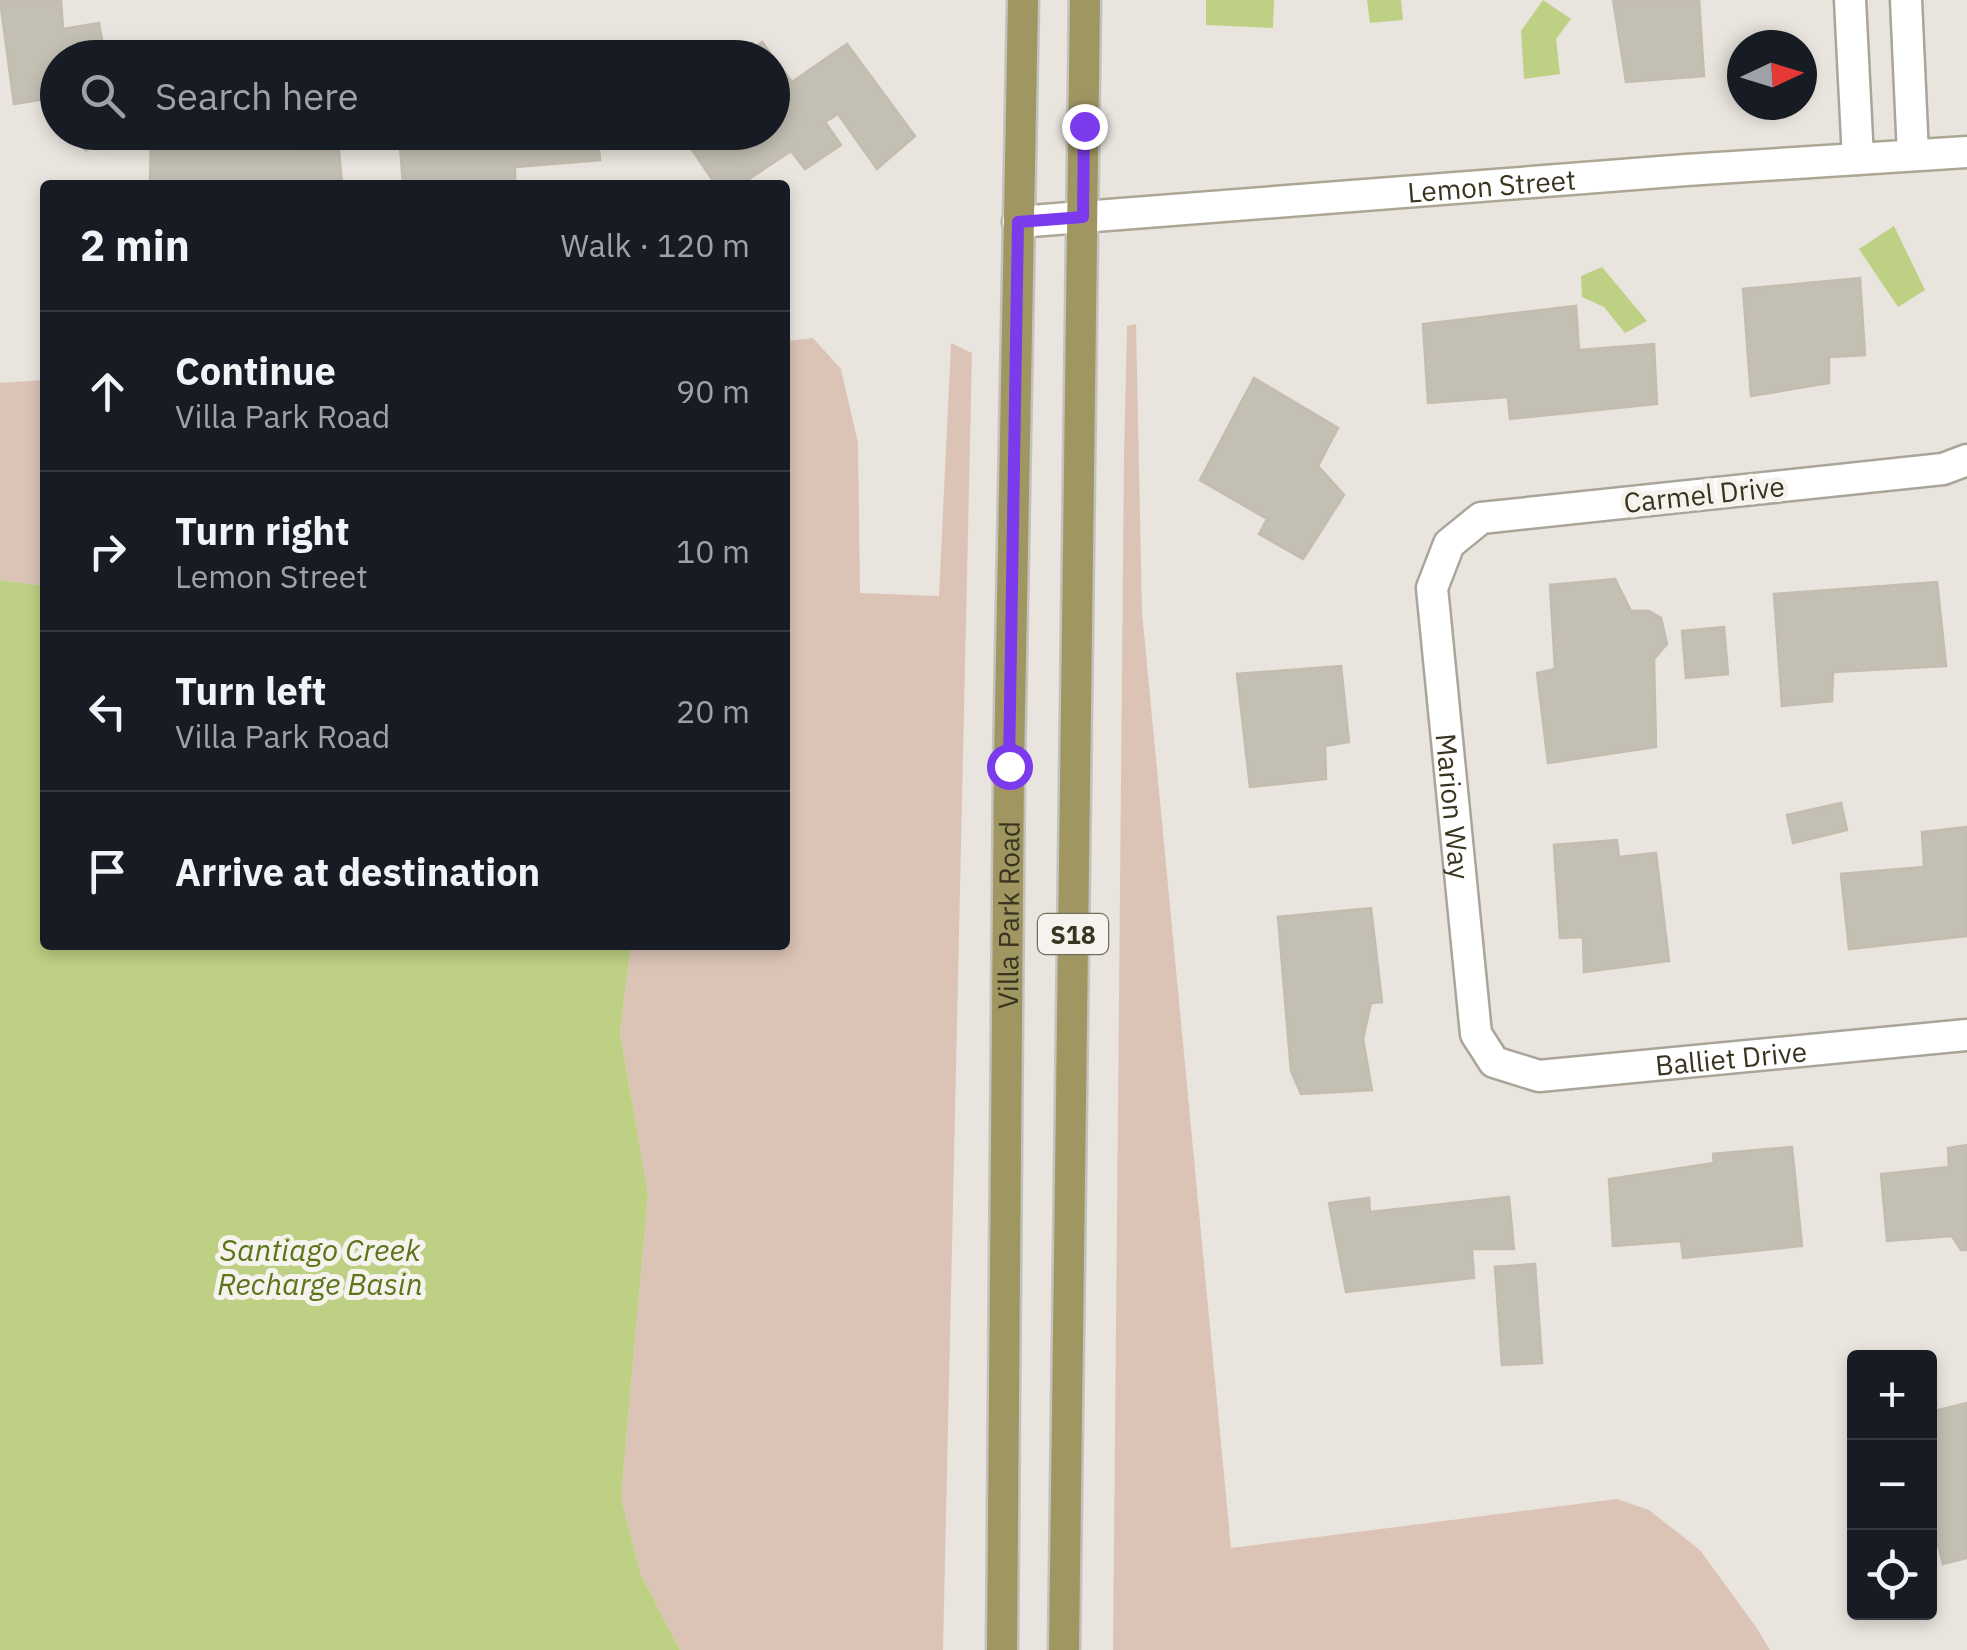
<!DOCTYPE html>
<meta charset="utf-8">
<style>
body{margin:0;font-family:"IBM Plex Sans",sans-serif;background:#20242c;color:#f1f3f6}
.controls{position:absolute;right:30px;bottom:30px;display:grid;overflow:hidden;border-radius:10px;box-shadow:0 5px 15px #0003}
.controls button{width:90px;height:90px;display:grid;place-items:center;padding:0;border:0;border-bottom:2px solid #363941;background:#171b24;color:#f1f3f6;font:50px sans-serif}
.compass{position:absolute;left:1727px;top:30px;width:90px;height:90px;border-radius:50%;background:#171b24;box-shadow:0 5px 15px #0003;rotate:86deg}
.stop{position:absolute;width:30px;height:30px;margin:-22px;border:8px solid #7c3aed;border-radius:50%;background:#fff}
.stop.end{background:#7c3aed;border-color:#fff;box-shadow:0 2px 10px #0008}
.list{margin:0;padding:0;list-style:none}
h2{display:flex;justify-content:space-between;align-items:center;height:130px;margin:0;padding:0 40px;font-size:42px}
h2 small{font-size:32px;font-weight:400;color:#9ea1a6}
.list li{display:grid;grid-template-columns:65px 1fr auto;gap:30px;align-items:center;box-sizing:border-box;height:160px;padding:0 40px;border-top:2px solid #363941}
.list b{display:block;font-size:38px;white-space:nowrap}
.list p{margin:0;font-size:32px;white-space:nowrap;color:#9ea1a6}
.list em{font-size:32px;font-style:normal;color:#9ea1a6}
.icon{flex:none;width:55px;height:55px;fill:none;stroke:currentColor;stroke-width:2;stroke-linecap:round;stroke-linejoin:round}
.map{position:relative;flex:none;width:1967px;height:1650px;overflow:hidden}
.search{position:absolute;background:#171b24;box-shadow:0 5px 15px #0003;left:40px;top:40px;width:750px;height:110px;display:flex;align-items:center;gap:25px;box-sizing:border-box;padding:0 35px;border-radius:55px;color:#9ea1a6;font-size:38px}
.panel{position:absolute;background:#171b24;box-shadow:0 5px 15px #0003;left:40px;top:180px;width:750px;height:770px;border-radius:10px}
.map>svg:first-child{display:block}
.green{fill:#dbc4b6}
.water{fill:#bdd084}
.building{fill:#c4bfb3;stroke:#c3bdb0;stroke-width:2.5}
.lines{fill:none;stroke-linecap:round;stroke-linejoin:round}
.street-casing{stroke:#aaa599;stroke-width:35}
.secondary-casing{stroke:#aca694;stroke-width:35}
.primary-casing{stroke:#c4c2bc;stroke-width:35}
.street{stroke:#fff;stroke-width:30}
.secondary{stroke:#fff;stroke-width:30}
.primary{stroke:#9f9662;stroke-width:30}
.route{stroke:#7c3aed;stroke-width:12}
.labels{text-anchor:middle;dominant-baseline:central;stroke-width:10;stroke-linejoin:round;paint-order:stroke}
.shield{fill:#f6f3ee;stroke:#726d5d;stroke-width:2.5}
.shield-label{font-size:25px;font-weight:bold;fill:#39341f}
.street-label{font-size:28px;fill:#39341f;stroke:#f6f3ee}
.water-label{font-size:30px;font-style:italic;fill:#5c741a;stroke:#f6f3ee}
</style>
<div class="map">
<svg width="1967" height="1650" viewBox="0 0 1967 1650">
<rect width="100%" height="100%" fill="#e9e5de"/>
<g class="green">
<path d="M1136,324L1142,612L1231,1548L1617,1499L1649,1510L1700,1550L1756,1627L1770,1650H1113L1124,455L1127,326Z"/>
<path d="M813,338L841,369L858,443L860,593L939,596L951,343L972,353L943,1650H680L641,1575L621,1498L648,1194L620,1032L631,945H785V341Z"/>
<path d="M45,380V586L0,580V383Z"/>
</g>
<g class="water">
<path d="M1206,0H1274L1273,28L1206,25Z"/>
<path d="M1367,0H1401L1403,20L1370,23Z"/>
<path d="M1543,0L1571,19L1556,39L1560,74L1524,79L1521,31Z"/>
<path d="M1894,226L1925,290L1898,307L1859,249Z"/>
<path d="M1602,267L1647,321L1625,333L1604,307L1582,297L1581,276Z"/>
<path d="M0,580L45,586V945H631L620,1032L648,1194L621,1498L641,1575L680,1650H0Z"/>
</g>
<g class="building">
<path d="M0,0H61L63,29L99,23L105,58H58V97L14,104Z"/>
<path d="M1613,0H1699L1704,76L1626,82Z"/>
<path d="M762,42L792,82L847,44L915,136L877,169L838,114L825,122L841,145L805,169L791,151L740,185H716L680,132H772V58H742Z"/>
<path d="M73,132H99L86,150L69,138Z"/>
<path d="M151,132H277L279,149L339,151L342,185H150Z"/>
<path d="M399,132H597L600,160L515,167V185H403Z"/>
<path d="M1860,278L1865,355L1829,357V383L1751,396L1743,289Z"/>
<path d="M1576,306L1579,350L1654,344L1657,404L1510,419L1508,397L1428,403L1423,324Z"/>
<path d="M1254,378L1338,428L1318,466L1344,495L1303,559L1259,534L1267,519L1200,480Z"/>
<path d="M1615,579L1631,611H1649L1661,618L1667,644L1654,659L1656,747L1548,763L1537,673L1555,669L1550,585Z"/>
<path d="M1937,582L1946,666L1833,672L1832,701L1782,706L1774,594Z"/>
<path d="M1724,627L1728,674L1686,678L1682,631Z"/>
<path d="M1341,666L1349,742L1325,746L1326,779L1250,787L1237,674Z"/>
<path d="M1841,803L1847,830L1793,843L1787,815Z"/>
<path d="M1967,827V936L1849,949L1841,874L1924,867L1922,832Z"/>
<path d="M1617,840L1619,857L1656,853L1669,961L1584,972L1583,937L1560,938L1554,845Z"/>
<path d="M1371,908L1382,1002L1371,1003L1363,1039L1372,1090L1301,1094L1291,1071L1278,917Z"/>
<path d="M1967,1145V1250H1961L1952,1236L1887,1241L1881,1174L1949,1167L1948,1148Z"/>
<path d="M1792,1147L1802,1246L1683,1258L1681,1241L1613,1246L1609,1179L1714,1163L1713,1154Z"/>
<path d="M1509,1197L1514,1249H1472L1474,1278L1346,1292L1329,1203L1369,1198L1370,1212Z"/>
<path d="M1535,1264L1542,1363L1502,1365L1495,1267Z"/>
<path d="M1930,1391L1934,1411L1967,1403V1558L1943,1564L1930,1513Z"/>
</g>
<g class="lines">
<g class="street-casing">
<g id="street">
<path d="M1850,0L1858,159"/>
<path d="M1906,0L1913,155"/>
<path id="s1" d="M1967,460L1943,469L1481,518L1449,544L1432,588L1476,1034L1494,1062L1539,1076L1967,1035"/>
</g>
</g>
<g class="secondary-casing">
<g id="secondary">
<path id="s2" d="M1018,222L1686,170L1967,152"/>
</g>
</g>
<g class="primary-casing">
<g id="primary">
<path id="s3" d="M1002,1650L1009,766L1023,0"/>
<path d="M1064,1650L1085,0"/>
</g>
</g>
<use href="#street" class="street"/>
<use href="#secondary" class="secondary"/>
<use href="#primary" class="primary"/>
</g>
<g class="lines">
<path class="route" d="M1009,766L1018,222L1083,217L1084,126"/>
</g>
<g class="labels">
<rect class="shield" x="1038" y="914" width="70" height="40" rx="8"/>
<g class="shield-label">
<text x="1073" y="934">S18</text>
</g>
<g class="street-label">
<text stroke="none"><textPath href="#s2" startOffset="475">Lemon Street</textPath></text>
<text transform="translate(1704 494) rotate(-6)">Carmel Drive</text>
<text stroke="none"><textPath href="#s1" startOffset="798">Marion Way</textPath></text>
<text stroke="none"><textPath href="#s3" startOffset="735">Villa Park Road</textPath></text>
<text stroke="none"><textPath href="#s1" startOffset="1300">Balliet Drive</textPath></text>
</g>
<g class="water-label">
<text x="320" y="1249">Santiago Creek<tspan x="320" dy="34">Recharge Basin</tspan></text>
</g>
</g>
</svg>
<div class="controls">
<button>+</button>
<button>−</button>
<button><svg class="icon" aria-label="locate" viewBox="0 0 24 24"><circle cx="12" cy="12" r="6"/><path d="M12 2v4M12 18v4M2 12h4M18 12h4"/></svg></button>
</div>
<svg class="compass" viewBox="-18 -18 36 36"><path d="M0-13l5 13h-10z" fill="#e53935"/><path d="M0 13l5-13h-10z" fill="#9ea1a6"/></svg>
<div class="stop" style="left:1009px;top:766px"></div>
<div class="stop end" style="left:1084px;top:126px"></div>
<div class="search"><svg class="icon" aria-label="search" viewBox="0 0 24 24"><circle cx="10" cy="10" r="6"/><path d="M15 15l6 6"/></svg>Search here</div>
<section class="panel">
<h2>2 min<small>Walk · 120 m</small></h2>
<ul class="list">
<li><svg class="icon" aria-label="ahead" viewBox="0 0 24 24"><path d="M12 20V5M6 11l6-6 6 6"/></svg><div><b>Continue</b><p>Villa Park Road</p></div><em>90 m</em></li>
<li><svg class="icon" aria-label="right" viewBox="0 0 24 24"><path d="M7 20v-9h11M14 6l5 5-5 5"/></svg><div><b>Turn right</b><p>Lemon Street</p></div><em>10 m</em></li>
<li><svg class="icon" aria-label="left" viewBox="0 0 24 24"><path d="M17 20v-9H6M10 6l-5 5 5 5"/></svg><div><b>Turn left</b><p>Villa Park Road</p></div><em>20 m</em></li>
<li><svg class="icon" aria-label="arrive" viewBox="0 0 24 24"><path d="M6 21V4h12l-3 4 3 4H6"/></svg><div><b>Arrive at destination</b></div></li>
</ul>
</section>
</div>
